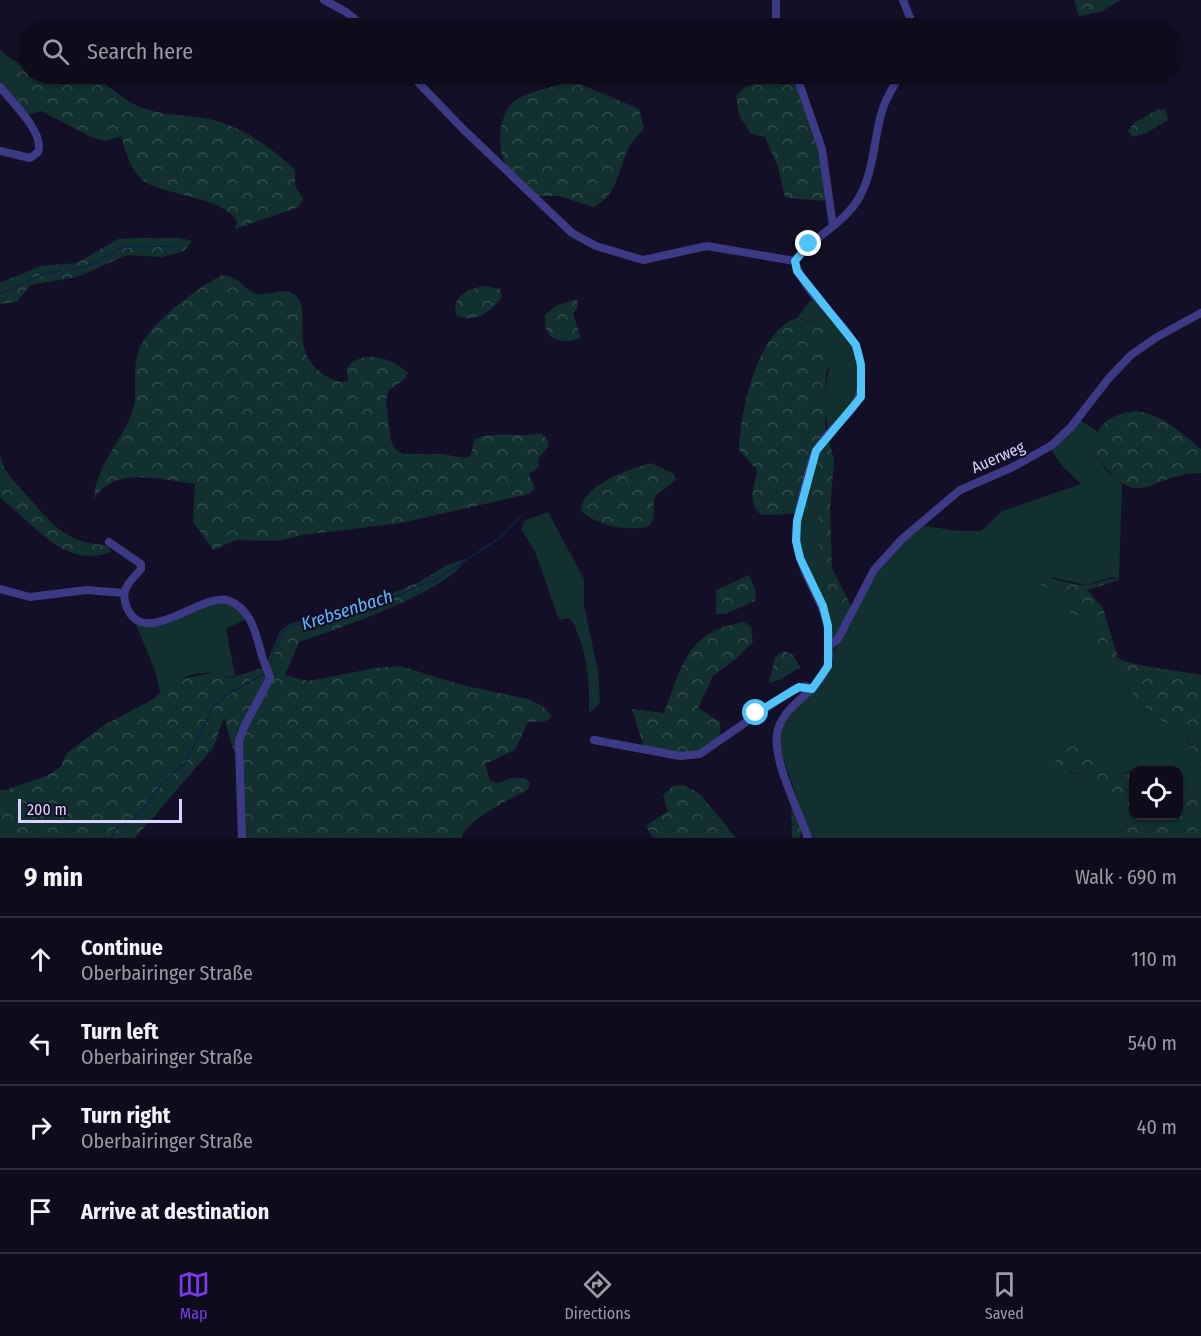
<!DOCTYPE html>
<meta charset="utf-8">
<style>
body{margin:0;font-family:"Fira Sans Condensed",sans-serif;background:#1c1929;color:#f1f3f6}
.controls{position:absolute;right:18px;bottom:18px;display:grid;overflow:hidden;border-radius:12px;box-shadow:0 2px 4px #0004}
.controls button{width:54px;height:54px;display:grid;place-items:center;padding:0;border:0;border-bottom:2px solid #2e2b3b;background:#0e0b1c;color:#f1f3f6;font:30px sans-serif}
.scale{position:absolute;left:18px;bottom:15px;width:164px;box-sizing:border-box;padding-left:6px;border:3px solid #d9d4ff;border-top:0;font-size:16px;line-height:21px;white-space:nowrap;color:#d9d4ff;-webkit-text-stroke:4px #130f26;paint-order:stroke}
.stop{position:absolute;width:18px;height:18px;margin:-14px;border:4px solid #4fc3f7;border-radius:50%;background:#fff}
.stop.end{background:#4fc3f7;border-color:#fff;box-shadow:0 2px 6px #0008}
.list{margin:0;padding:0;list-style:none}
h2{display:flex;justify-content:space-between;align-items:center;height:78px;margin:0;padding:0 24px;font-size:26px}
h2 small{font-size:20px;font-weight:400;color:#9b9ba3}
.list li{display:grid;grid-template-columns:39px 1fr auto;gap:18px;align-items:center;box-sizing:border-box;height:84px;padding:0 24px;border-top:2px solid #2e2b3b}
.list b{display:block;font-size:22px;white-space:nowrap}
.list p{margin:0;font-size:20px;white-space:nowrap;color:#9b9ba3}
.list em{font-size:20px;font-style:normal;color:#9b9ba3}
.icon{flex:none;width:33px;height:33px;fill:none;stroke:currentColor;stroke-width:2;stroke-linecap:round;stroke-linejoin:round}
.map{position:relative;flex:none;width:1201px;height:838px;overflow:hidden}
.search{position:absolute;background:#0e0b1c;box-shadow:0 2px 4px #0004;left:18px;right:18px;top:18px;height:66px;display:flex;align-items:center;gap:15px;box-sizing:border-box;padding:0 21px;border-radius:33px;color:#9b9ba3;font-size:22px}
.sheet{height:414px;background:#0e0b1c}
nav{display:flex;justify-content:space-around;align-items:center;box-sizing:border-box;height:84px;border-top:2px solid #2e2b3b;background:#0e0b1c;font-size:16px;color:#9b9ba3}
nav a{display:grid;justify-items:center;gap:3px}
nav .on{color:#7c3aed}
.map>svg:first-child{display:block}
.green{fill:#12302f}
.forest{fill:url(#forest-crowns)}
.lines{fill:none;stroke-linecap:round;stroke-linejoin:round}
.stream{stroke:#0c2248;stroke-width:1.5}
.minor{stroke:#3d3a85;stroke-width:8}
.route{stroke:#4fc3f7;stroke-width:8}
.labels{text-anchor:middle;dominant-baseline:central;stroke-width:4.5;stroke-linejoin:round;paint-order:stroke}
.street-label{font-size:16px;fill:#d9d4ff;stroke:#130f26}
.water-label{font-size:18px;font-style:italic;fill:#62b6ff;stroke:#130f26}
</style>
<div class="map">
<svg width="1201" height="838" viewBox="0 0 1201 838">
<defs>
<pattern id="forest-crowns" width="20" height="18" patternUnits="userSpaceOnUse" patternTransform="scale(1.5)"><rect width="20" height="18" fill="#12302f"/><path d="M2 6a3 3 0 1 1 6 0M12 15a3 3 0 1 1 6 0" fill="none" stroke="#344d4e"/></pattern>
</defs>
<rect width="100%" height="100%" fill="#130f26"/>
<g class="green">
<path d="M0,50L13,60V99L0,83Z"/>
<path d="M813,297C838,326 871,358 856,400C852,411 836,423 828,432L824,404L829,365L814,322L797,318Z"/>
<path d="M1080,420L1097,431L1094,452L1107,471L1122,483L1119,580L1111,577L1086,585L1051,577L1053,589L1067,593L1074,600L1067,612L1091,618L1100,650L1112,671L1156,718L1186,732L1195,764L1201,768V797L1179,791L1178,770H1134L1118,774L1083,745L1069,773L1082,774L1129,818L1122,838H811L782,755L779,746L781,727L787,717L828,670L833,653L877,568L921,525L956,531H981L1002,511L1081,484L1063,467L1050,448Z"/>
<path d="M548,512L584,579V605L598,671L600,703L589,713C590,680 587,646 570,618L559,620L535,552L521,529L524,521Z"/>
<path d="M818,512C819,540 818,599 848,613L835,637L831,635L828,611L799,545L801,513Z"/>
<path d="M227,602L248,618L226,629L235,676C227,679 221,674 212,673C191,671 176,680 160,693L156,673L134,620L146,623L202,604Z"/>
</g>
<g class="forest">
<path d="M1074,0H1121L1100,12L1079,16Z"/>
<path d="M13,60L28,69V74C37,74 41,80 50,79C55,78 58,75 62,74C75,71 92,75 102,82C115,90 126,102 140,107C161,115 182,115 204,118C236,123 272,147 295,170V186L303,198L299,207L235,229L237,222C226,197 165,196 144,181C130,170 126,152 121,136L106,141L91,137L41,111L25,115L13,99Z"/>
<path d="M782,74H794L822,152L827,201L785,198L778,167L765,137L751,134L739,115L736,96L745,87Z"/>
<path d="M573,81L639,109L644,128C639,134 633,140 629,147C618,168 618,197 593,207L559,196H537C528,187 517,179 509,170C495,152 497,109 519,98C535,90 555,86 573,81Z"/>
<path d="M1158,109L1166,110L1168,120L1148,132L1133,137L1128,131L1134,123Z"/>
<path d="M141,238H181L192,241L184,251L162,257L127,255L77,277L30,285L17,302L0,304V283L40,266L77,263L118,239Z"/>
<path d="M222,275C241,276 243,291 258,294C271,296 287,285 297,297C312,315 287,352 326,376C333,380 340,383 348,381L347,368C363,348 392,358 408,373L405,379L389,390L386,400L391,441L395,449L403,454H441L466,458L471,455L474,439C497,431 518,438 541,433L547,439L549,446L538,459L539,467L529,474L535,489L529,494L401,523L303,535L278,541L236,540L213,550L193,522L195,484C163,480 114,465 94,499C95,469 120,442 131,415C139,397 132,375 137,356C143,327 196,289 222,275Z"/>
<path d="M485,286L500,289L502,297C491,312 476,323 457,316C449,297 470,288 485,286Z"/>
<path d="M577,299L578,307L573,314L581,338C560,346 542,339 545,315L555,306Z"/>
<path d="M797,318L814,323L825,329L829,365L826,372L825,424L834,460L830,509L832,568L851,606L848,613C818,599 819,540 818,513L761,515C746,502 755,486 757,470L739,450C740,414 757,329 797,318Z"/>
<path d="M1136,411C1165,416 1179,431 1201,449V473C1145,474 1141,518 1094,452C1093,425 1110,414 1136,411Z"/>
<path d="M0,454C3,472 12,479 24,492C50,522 65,544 107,545L111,552C62,570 34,522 0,498Z"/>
<path d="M651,463L674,474L676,480L655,496C651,508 658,520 647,527C625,531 598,526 581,511C580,486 631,468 651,463Z"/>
<path d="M465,559C455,589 330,632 299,642L285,675L308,681L375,668L400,666L462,685L528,699L543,706L552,717L546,721L528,722L515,750L485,764L490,781L499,783L511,778H525L530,783L528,790C508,800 474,816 462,835L463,838H238L235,755L224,718L213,748L135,838H0V790L3,791L49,775L61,766L67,753L104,725L150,701L178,679L213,673L230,678L265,667L280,631L291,623L331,615L390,594L419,582L447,565Z"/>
<path d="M749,575L756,592L755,601L725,614H716V590Z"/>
<path d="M1040,577C1056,577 1071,586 1087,585C1099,584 1107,576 1119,580L1087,590L1103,608L1118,658C1130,666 1182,671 1201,675V768L1195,764L1186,732L1156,718L1112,671L1100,650L1091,619L1067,612L1074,600L1067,593L1041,585Z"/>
<path d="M744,622L751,627L753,642L737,658L713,676L698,708L720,722L721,738C693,759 677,753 644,748L632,709L664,713C683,665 685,632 744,622Z"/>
<path d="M784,651L793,655L800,667L782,679L769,683L775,657Z"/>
<path d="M1066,741L1083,745L1118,774L1133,772L1134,816H1178L1179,791L1201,797V838H1122L1129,818L1082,774C1067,773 1057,768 1052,754L1056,743Z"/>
<path d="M684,785L701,795L736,838H653L646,826L668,811L663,795L673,786Z"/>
<path d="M791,797L803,829L799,838H792Z"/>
</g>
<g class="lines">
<g class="stream">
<path d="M68,270L85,267L124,247L174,246"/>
<path d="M0,294L43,274L60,271"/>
<path d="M269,667L280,636L289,627L358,609L402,594L429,581L433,582L501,537L521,516"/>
<path d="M111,838L116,829L137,817L165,780L185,763L214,706L230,693L265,673"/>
</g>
<g class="minor">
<path d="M324,0L346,12L366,28"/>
<path d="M903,0L914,28"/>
<path d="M776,28V0"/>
<path d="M410,74L463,129L572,233L596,246L643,260L707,246L795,261"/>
<path d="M796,74L822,149L833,226"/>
<path d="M0,87C12,102 45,133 38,152L30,158L0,151"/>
<path d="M109,542L141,564V569C130,582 119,589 127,608C145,649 201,593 227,600C252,608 256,635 262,656C264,663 268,670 270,678L245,725L239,741L242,838"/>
<path d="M0,589L30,597L86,590L124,593"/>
<path d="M829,646L838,639L874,570L902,539L960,490L1013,467L1052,445L1071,427L1109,378L1131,355L1157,337L1201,313"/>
<path d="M594,740L680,756L700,754L791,691L805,686L812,689"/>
<path d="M808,838C799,811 773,762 777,734C782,701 827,691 829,656C833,605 806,590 798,549C794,529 799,509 804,490C808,475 811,456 821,443C845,410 864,415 861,367C858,323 805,303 795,261C813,236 845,224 860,196C874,170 874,138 882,111C886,97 894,86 901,74"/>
</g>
</g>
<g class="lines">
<path class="route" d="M756,713L799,687L812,689L828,666V626L823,606L800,558L796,541L797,521L816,451L861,397V365L856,345L797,271L795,261L809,244"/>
</g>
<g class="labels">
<g class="street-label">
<text transform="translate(998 457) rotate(-24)">Auerweg</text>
</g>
<g class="water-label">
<text transform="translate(347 610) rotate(-18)">Krebsenbach</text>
</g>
</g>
</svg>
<div class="controls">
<button><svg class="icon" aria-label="locate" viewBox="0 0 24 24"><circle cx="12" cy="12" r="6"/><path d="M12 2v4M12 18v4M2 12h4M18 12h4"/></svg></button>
</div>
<div class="scale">200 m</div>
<div class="stop" style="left:756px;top:713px"></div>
<div class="stop end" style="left:809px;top:244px"></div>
<div class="search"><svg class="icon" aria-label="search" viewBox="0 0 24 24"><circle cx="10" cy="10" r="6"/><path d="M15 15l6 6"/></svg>Search here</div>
</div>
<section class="sheet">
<h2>9 min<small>Walk · 690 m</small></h2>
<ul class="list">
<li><svg class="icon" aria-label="ahead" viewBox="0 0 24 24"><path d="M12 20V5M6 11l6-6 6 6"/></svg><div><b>Continue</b><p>Oberbairinger Straße</p></div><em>110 m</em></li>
<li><svg class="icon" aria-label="left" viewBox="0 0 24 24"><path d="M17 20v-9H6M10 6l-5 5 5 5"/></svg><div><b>Turn left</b><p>Oberbairinger Straße</p></div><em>540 m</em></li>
<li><svg class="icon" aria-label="right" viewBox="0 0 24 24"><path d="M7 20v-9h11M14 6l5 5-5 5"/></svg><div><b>Turn right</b><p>Oberbairinger Straße</p></div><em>40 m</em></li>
<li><svg class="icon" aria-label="arrive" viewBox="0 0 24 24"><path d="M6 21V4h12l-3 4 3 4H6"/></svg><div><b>Arrive at destination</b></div></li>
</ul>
</section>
<nav>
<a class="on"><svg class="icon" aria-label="map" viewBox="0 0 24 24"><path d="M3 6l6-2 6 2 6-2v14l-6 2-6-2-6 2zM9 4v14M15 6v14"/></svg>Map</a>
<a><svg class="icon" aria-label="directions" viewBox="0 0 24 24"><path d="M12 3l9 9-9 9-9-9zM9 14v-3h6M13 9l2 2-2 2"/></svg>Directions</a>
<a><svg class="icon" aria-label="saved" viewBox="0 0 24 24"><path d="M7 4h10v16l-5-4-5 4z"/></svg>Saved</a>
</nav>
